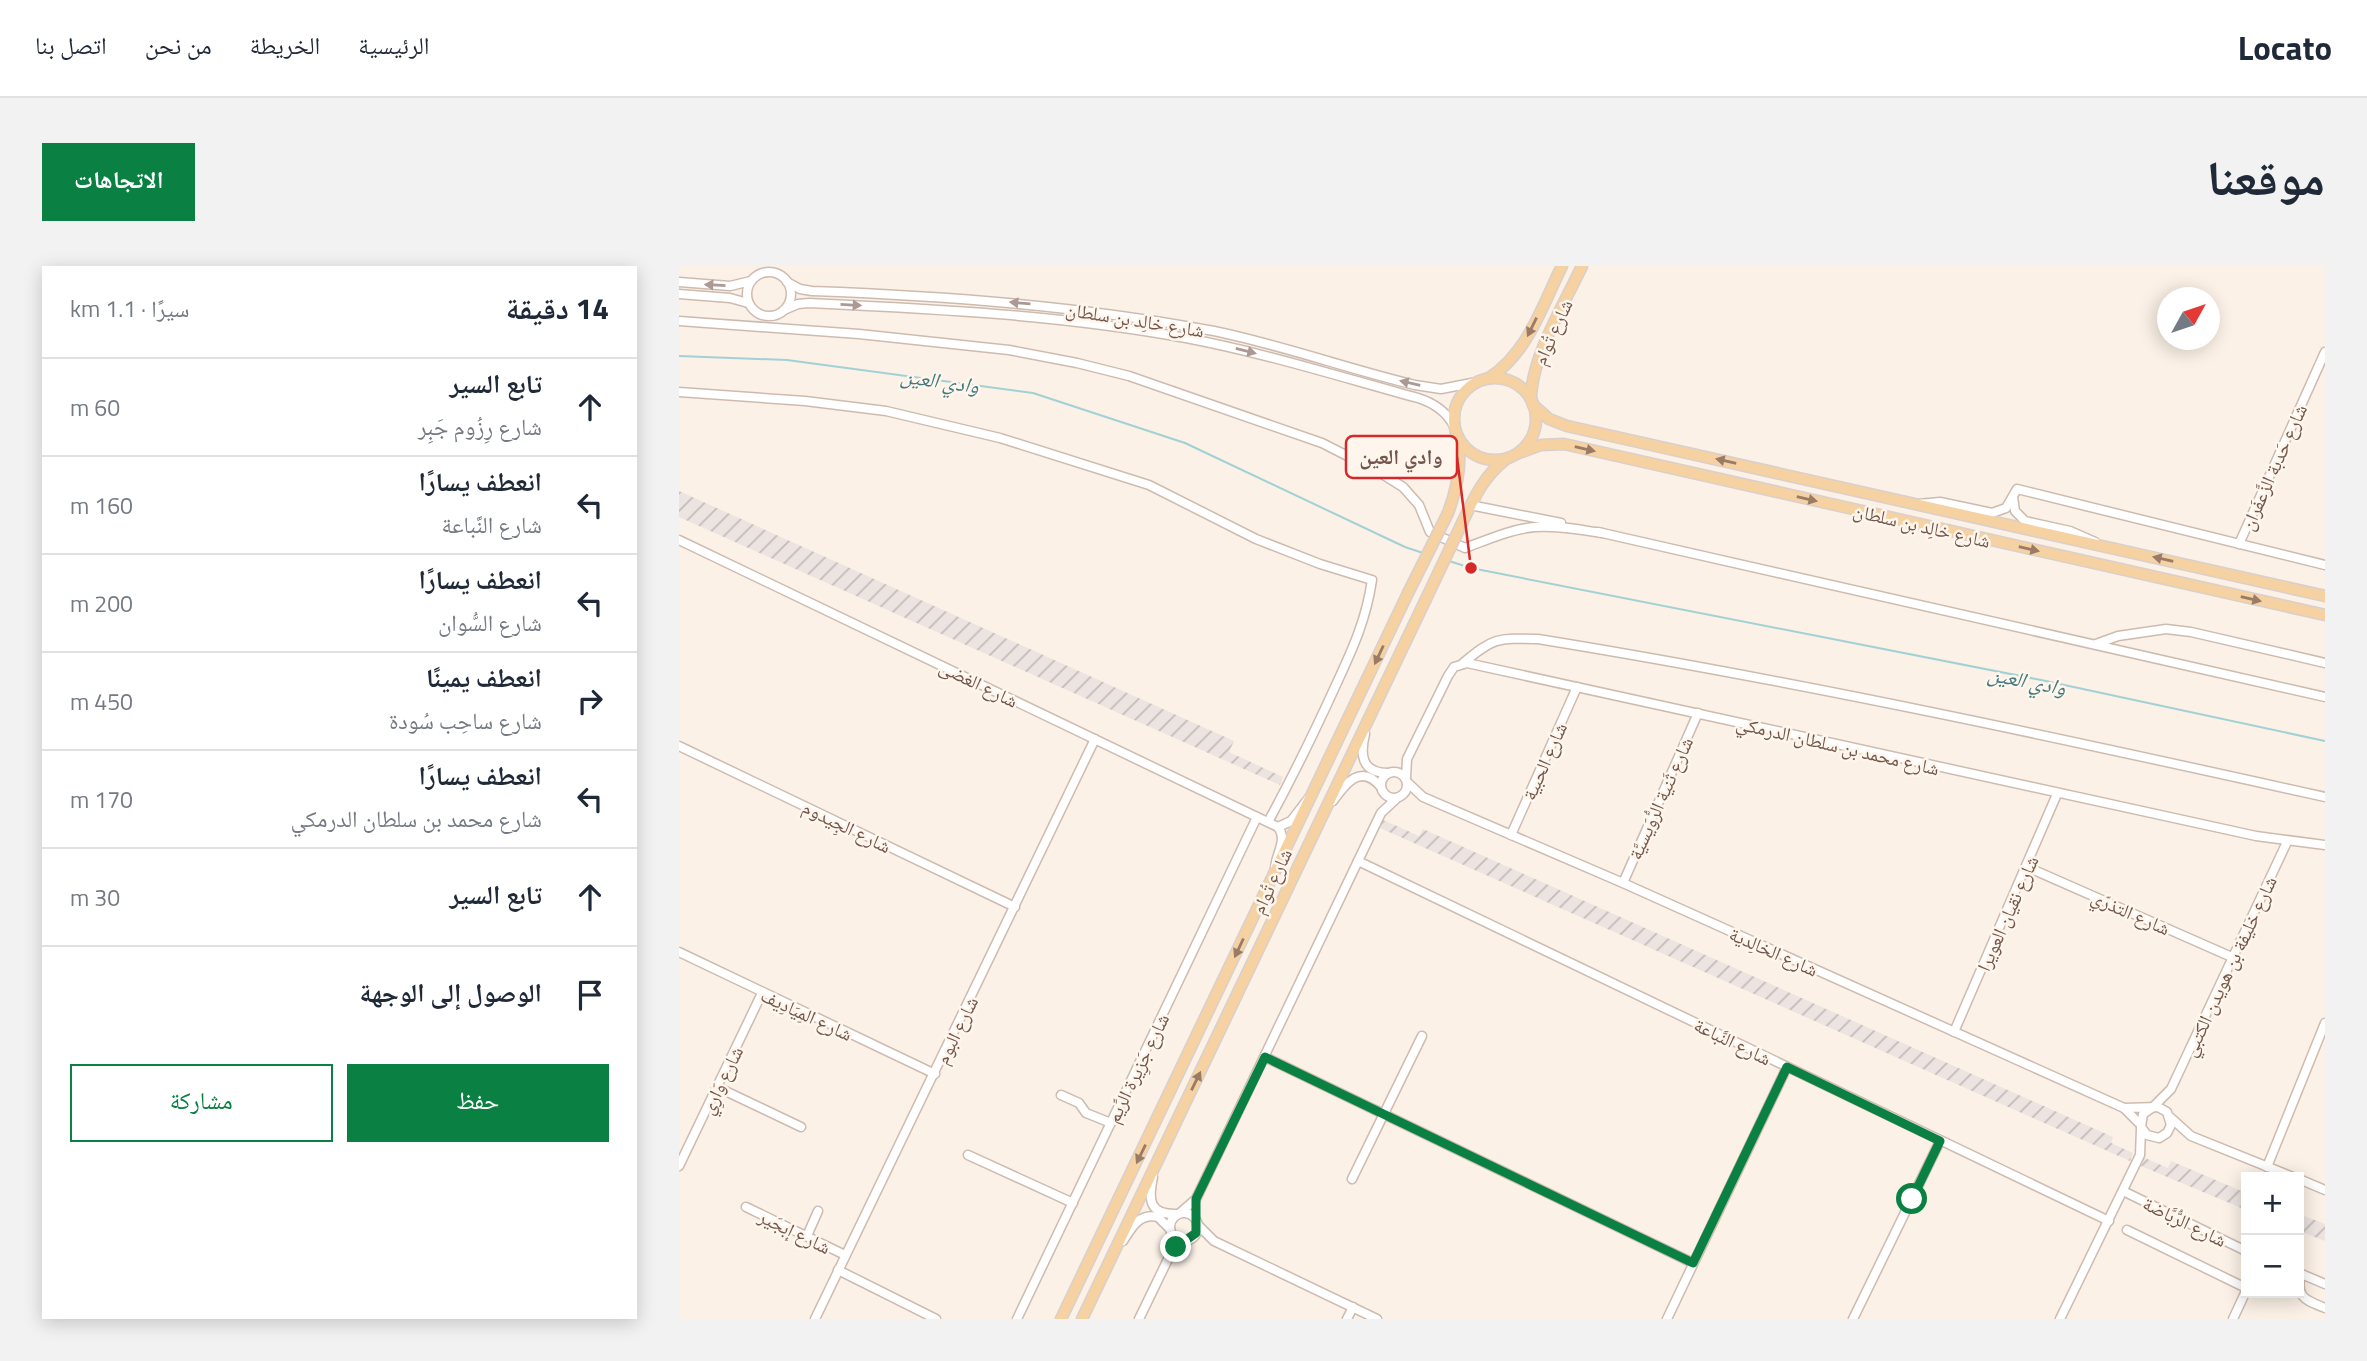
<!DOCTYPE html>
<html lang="ar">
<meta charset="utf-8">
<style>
body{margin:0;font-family:"Titillium Web","Noto Naskh Arabic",sans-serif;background:#f2f2f3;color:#1f2937;direction:rtl}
.controls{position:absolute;right:21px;bottom:21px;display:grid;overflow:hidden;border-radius:0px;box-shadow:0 4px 18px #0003}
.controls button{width:63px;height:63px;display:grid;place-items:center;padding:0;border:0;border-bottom:2px solid #e0e1e3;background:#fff;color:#1f2937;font:35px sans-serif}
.compass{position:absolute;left:1478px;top:21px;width:63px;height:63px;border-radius:50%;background:#fff;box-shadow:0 4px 18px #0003;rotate:50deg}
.stop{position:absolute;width:21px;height:21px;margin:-16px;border:5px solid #0b8043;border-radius:50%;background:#fff}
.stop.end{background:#0b8043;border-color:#fff;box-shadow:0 2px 7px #0008}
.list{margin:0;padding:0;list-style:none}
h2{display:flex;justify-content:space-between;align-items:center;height:91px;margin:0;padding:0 28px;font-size:30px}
h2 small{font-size:23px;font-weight:400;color:#747a83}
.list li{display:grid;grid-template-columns:46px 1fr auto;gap:21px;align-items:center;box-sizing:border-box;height:98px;padding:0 28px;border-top:2px solid #e0e1e3}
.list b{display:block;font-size:26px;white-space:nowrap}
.list p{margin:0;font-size:23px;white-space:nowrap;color:#747a83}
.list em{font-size:23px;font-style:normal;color:#747a83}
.actions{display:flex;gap:14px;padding:21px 28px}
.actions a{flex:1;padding:16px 0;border:2px solid #0b8043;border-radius:0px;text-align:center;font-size:24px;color:#0b8043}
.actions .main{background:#0b8043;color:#fff}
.icon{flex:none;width:38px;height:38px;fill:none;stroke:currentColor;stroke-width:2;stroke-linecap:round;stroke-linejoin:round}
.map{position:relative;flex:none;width:1646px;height:1053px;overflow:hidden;direction:ltr;border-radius:0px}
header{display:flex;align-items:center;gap:42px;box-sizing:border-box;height:98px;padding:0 35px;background:#fff;border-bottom:2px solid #e0e1e3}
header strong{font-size:33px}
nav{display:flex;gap:38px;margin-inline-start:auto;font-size:24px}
.intro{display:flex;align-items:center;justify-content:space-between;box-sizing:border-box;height:168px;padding:0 42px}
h1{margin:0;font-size:49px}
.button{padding:18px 32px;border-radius:0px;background:#0b8043;color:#fff;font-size:24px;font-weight:700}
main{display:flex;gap:42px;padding:0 42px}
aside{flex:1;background:#fff;border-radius:0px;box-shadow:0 4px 18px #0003}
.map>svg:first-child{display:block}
.industrial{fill:url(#industrial-furrows)}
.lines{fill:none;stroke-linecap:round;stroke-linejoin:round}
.stream{stroke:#a2d1d5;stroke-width:2}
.minor-casing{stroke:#cebbb0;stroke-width:11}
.major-casing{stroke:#d8d0cd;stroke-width:13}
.minor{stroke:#fff;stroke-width:8}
.major{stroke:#f6d1a2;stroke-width:10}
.major-bridge-casing{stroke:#d8d0cd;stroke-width:13;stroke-linecap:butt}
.major-bridge{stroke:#f6d1a2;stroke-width:10}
.oneway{fill:#ab9a94}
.oneway2{fill:#9a7c66}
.route{stroke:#0b8043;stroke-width:9}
.labels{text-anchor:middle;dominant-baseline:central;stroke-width:5;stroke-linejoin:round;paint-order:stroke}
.street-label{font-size:19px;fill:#73574c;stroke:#fef6ec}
.water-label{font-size:21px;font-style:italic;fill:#43797f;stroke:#fef6ec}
.leader{fill:none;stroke:#d62828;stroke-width:2.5}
.callout-dot{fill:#d62828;stroke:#fef6ec;stroke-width:2.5}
.callout{fill:#fef6ec;stroke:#d62828;stroke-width:2.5}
.callout-label{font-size:21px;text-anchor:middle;font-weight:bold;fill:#73574c}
</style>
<header>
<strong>Locato</strong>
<nav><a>الرئيسية</a><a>الخريطة</a><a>من نحن</a><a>اتصل بنا</a></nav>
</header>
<div class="intro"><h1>موقعنا</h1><a class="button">الاتجاهات</a></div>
<main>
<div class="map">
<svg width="1646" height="1053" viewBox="0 0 1646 1053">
<defs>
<pattern id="industrial-furrows" width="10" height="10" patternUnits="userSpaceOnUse" patternTransform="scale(1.75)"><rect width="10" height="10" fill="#ebe4e0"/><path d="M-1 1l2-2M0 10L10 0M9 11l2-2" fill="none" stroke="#c3bcb8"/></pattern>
</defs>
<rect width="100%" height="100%" fill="#fbf1e6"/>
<g class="industrial">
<path d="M0,225L555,475L550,486L604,511L601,519L0,251Z"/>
<path d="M704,554L740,570L744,563L1434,871L1432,877L1454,887L1451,895L701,562Z"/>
<path d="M1466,892L1489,902L1492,895L1567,927V944L1462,900Z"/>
<path d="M1620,948L1646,958V975L1620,965Z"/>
</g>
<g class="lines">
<g class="stream">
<path d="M0,90L108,94L354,127L506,177L726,281L744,287"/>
<path d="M770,295L792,302L1362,414L1646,475"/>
</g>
<g class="minor-casing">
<g id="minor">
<circle cx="90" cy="28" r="22"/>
<path d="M0,16L51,20L72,15"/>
<path d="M108,16L121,23L133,25C268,30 402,40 535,65C603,79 669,103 736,119L762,123L798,116"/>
<path d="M0,28L51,32L69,37"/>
<path d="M105,44L119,38L130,37C257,43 382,49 507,72C586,87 662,111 739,132C755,137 767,145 775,160"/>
<path d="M0,55L180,68L330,84L398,97L450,110L643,177L700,206L724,221L740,239L751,266L786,282C808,274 832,263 856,261C878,259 901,264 923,267"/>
<path d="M0,126L126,135L207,145L321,172L470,219L577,273L641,298L693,314C687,355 673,384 656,421C635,467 613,512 589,556"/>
<path d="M1334,231L1336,245L1346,255L1391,265L1416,276"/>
<path d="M1239,238L1261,236L1313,247L1327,242L1338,223L1646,299"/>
<path d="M791,239L882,257"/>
<path d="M919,266L1646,431"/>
<path d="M0,274L599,561C609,574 597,587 596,602"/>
<path d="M1560,278L1646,86"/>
<path d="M1417,378L1439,370L1487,363L1512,366L1646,397"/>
<path d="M784,397C815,371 819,372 859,373C1124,416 1385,473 1646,531"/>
<path d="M686,468C681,488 682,507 709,507"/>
<path d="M0,480L336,641"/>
<circle cx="715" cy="519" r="13"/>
<path d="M727,512L728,493L769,410L775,401L788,397L1577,570L1646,579"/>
<path d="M728,516L744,531L944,617L1445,842L1461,858"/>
<path d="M654,535C667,517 682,497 702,521"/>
<path d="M599,561L612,555L629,533"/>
<path d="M832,569L898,421"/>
<path d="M679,595L1430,955"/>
<path d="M1348,601L1555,692"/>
<path d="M944,617L1019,447"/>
<path d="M0,686L256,808"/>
<path d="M1275,766L1378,528"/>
<path d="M586,791L1014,997"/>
<path d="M38,821L122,861"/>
<path d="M382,829L400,837L407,847L432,857"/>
<path d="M1474,841L1492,823L1608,576"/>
<path d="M1445,842L1479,841L1488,846L1492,859L1488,867L1480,872L1468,869L1462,861L1464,848L1473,842"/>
<path d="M1491,851L1512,870L1614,911"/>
<path d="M289,889L394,937"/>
<path d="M0,900L83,727"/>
<path d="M1588,901L1646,757"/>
<path d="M474,911C469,934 470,949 498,948"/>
<path d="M673,913L743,770"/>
<path d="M1620,913L1646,924"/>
<path d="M1444,925L1567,985"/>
<path d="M67,941L166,989"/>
<path d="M501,947L517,933L702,547L718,532"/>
<circle cx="505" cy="961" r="14"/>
<path d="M518,958L535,975L698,1053"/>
<path d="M1448,964L1567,1022"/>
<path d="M128,970L139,945"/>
<path d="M444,975C453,961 460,947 479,951L491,963"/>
<path d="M159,1004L257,1053"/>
<path d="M1620,1007L1646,1018"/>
<path d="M1622,1008C1616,1032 1627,1034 1646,1042"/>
<path d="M136,1053L416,473"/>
<path d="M338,1053L578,551"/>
<path d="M460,1053L491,989L506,974"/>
<path d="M668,1053L674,1041"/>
<path d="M988,1053L1108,801"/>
<path d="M1174,1053L1261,875"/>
<path d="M1381,1053L1461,889L1462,863"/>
<path d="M1554,1053L1567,1025"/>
</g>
</g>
<g class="major-casing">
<g id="major">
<path d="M810,112C849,87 863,40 883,0"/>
<circle cx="816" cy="153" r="41"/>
<path d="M852,134C852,91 885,39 903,0"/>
<path d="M854,139L870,153L888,160L1646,330"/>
<path d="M840,187L862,179L885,178L1646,349"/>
<path d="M769,247C778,223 783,200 779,175"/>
<path d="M784,255C796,230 805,210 827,193"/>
<path d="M382,1053L729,327"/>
<path d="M403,1053L746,335"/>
</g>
</g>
<use href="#minor" class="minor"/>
<use href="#major" class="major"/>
<g class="major-bridge-casing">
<g id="major-bridge">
<path d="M729,327L769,247"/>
<path d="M746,335L784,255"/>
</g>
</g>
<use href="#major-bridge" class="major-bridge"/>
</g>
<defs><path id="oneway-solid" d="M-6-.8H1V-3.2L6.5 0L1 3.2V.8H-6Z" transform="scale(1.75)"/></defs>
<g class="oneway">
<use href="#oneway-solid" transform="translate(36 19) rotate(-177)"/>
<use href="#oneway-solid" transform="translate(341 37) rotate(-175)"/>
<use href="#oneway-solid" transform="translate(172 39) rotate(3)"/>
<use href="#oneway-solid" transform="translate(567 85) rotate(14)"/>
<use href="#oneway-solid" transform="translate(731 117) rotate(-167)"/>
</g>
<g class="oneway2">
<use href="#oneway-solid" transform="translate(853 61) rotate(116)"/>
<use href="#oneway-solid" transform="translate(906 183) rotate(13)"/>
<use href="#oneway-solid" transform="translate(1047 195) rotate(-167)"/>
<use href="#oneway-solid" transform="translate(1128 233) rotate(13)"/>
<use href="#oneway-solid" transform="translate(1350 283) rotate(13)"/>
<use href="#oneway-solid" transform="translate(1484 293) rotate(-167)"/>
<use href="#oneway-solid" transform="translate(1572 333) rotate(13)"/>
<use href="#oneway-solid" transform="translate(700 389) rotate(115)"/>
<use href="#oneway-solid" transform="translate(560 682) rotate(115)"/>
<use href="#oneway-solid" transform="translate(517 815) rotate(-64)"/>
<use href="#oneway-solid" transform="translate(462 888) rotate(116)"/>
</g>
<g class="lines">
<path class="route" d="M497,981L517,967V933L586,791L1014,997L1108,801L1261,875L1233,933"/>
</g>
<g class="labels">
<g class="street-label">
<text transform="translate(456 53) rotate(9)">شارع خالِد بن سلطان</text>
<text transform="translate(873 66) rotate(-66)">شارع تُوام</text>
<text transform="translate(1594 201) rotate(-66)">شارع حَدبة الزَّعفَران</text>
<text transform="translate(1243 259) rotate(13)">شارع خالِد بن سلطان</text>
<text transform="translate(300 417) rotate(26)">شارع الغضى</text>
<text transform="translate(1159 479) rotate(13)">شارع محمد بن سلطان الدرمكي</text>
<text transform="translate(865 495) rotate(-66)">شارع الحبية</text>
<text transform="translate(981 532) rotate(-66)">شارع ثَنية الرُّوَيسيَّة</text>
<text transform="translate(168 560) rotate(26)">شارع الجِيدوم</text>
<text transform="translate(592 615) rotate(-65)">شارع تُوام</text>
<text transform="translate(1452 646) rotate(24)">شارع التذرّي</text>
<text transform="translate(1328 647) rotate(-66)">شارع نقيان العويرا</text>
<text transform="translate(1095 685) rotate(24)">شارع الخالِدية</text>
<text transform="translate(1550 700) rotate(-65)">شارع خليفة بن هويدن الكتبي</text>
<text transform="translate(128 748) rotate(25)">شارع المِيَادِيف</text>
<text transform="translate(277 764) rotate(-64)">شارع البوم</text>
<text transform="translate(1054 775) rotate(26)">شارع النَّباعة</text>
<text transform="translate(458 802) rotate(-64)">شارع جَزِيرة الرِّيم</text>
<text transform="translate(42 814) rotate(-64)">شارع وَارِي</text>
<text transform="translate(1506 955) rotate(26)">شارع الرُّبَّاضة</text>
<text transform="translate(116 965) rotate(26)">شارع إبجَير</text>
</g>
<g class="water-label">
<text transform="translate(261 114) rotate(8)">وادي العين</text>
<text transform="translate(1348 414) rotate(11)">وادي العين</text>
</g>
</g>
<path class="leader" d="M792 302L778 191"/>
<circle class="callout-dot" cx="792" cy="302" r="7"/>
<rect class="callout" x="667" y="170" width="111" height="42" rx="7"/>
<g class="callout-label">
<text x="722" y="198">وادي العين</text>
</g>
</svg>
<div class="controls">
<button>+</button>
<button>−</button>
</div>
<svg class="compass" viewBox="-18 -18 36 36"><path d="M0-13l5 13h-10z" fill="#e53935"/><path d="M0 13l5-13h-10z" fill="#747a83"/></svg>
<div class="stop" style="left:1233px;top:933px"></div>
<div class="stop end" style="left:497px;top:981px"></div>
</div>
<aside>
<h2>14 دقيقة<small>سيرًا · 1.1 km</small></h2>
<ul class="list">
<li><svg class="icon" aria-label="ahead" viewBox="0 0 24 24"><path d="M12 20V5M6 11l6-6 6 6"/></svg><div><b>تابع السير</b><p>شارع رِزُوم جَبِر</p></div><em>60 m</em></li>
<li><svg class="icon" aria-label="left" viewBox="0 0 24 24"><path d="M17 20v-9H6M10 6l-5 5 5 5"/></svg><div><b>انعطف يسارًا</b><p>شارع النَّباعة</p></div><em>160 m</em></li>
<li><svg class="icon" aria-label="left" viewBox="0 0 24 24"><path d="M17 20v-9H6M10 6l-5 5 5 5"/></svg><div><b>انعطف يسارًا</b><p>شارع السُّوان</p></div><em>200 m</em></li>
<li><svg class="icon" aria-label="right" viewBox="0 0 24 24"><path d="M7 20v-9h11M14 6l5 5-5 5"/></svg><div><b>انعطف يمينًا</b><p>شارع ساحِب سُودة</p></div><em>450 m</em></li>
<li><svg class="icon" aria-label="left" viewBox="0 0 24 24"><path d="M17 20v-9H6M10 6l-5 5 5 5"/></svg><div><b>انعطف يسارًا</b><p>شارع محمد بن سلطان الدرمكي</p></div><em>170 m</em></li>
<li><svg class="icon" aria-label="ahead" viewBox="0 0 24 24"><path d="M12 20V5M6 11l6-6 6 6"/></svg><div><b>تابع السير</b></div><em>30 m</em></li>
<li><svg class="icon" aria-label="arrive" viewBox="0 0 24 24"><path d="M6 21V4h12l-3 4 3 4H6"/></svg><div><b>الوصول إلى الوجهة</b></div></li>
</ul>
<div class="actions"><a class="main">حفظ</a><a>مشاركة</a></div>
</aside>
</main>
